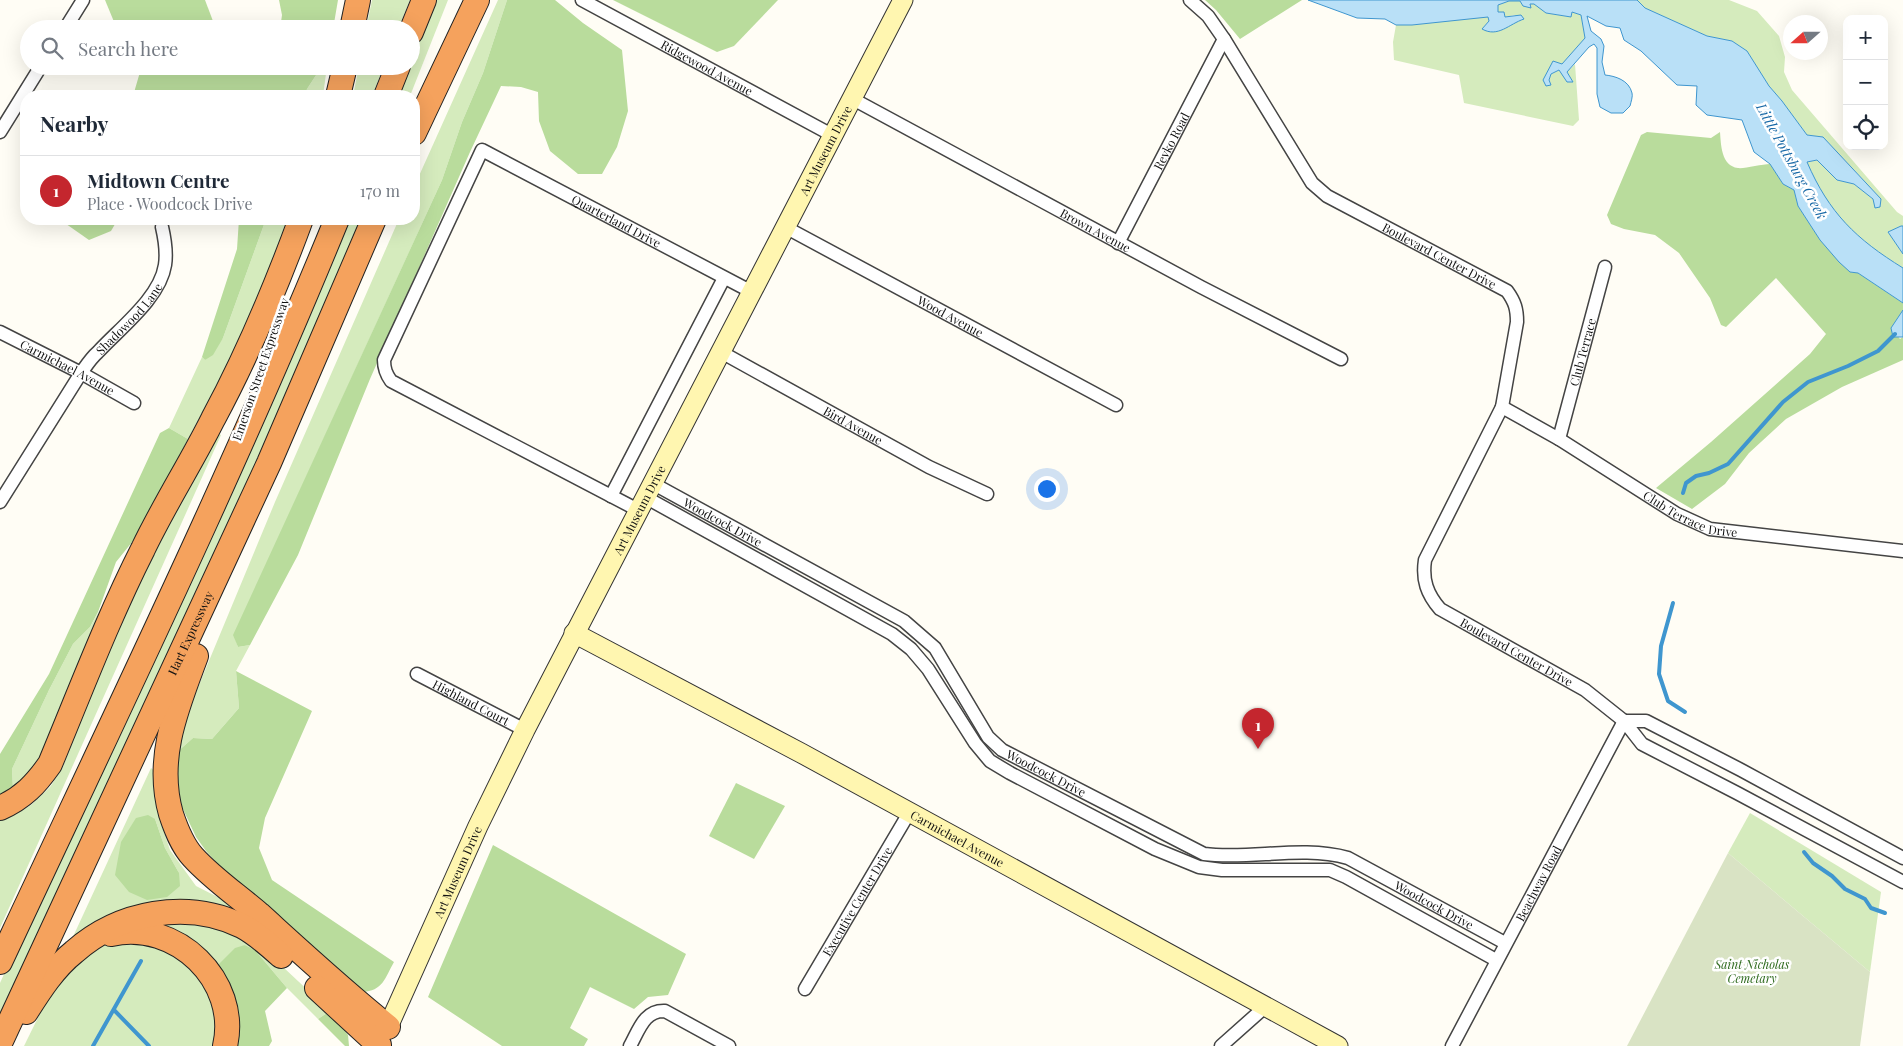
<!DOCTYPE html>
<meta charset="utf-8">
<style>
body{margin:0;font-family:"Playfair Display",serif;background:#f2f2f3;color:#1f2937}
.controls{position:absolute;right:15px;top:15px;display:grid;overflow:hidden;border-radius:10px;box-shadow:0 5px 20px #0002}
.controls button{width:45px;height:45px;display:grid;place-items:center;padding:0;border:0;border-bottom:1px solid #e0e1e3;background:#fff;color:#1f2937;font:25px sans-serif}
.compass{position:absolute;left:1783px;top:15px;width:45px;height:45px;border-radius:50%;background:#fff;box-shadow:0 5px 20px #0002;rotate:249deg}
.you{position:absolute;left:1046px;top:488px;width:18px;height:18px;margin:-12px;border:4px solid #fff;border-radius:50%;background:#1a73e8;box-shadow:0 0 0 8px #1a73e833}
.badge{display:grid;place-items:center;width:32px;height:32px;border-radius:50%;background:#c4262e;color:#fff;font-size:16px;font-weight:700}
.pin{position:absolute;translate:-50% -41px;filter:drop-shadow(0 1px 2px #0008)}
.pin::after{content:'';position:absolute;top:26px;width:18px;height:15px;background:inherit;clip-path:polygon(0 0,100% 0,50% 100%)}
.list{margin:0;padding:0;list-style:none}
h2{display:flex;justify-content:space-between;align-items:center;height:65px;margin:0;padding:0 20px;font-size:21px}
h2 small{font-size:16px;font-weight:400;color:#747a83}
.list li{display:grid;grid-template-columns:32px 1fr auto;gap:15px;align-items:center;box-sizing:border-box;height:70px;padding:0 20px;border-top:1px solid #e0e1e3}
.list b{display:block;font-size:19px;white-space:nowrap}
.list p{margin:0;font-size:16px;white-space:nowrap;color:#747a83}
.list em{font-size:16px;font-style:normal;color:#747a83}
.icon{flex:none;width:28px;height:28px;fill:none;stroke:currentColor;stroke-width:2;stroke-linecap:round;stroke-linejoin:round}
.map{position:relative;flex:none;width:1903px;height:1046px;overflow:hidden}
.search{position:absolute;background:#fff;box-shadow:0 5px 20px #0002;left:20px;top:20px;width:400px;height:55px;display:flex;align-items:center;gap:12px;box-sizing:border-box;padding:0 18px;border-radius:28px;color:#747a83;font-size:19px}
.panel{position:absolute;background:#fff;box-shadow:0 5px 20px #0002;left:20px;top:90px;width:400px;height:135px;border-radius:20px}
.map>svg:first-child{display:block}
.green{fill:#d5ebbd;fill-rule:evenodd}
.forest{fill:#b9dc9c}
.cemetery{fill:#d9e3c4}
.water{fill:#b9e0f7;stroke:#3f96cf}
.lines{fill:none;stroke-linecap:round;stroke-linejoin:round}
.stream{stroke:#3f96cf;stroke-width:4}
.street-casing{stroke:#444;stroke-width:15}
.secondary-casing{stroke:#333;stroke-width:21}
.highway-casing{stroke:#222;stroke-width:26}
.street{stroke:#fff;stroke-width:12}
.secondary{stroke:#fff6b0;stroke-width:19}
.highway{stroke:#f5a25d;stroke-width:24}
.labels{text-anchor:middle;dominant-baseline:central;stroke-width:5;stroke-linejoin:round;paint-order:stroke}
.street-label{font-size:12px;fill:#111;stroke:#fff}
.park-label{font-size:12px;font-style:italic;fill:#2f6b1f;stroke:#fff}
.water-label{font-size:14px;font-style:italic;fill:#1768a6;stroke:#fff}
</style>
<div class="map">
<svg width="1903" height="1046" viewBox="0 0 1903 1046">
<rect width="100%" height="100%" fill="#fffdf5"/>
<g class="green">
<path d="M372,0H410L398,29H366Z"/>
<path d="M435,0H448L410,96H397L409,66H411V61Z"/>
<path d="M498,0H507L483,73L462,122L442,180L234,635L238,647L250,645L236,671L239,708L212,739L193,738L176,753L184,721L275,502L399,219H414V187Z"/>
<path d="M1637,0H1729L1757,11L1779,36L1785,57L1784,72L1792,90L1897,212L1903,216V226L1888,232L1903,254V268C1874,250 1847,231 1828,203C1819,190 1813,175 1806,162L1817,160L1837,180L1854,184L1873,199H1881L1823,137L1807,135L1782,101L1769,86L1747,51L1732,41L1707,36L1645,8Z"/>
<path d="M1509,1H1520L1531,8L1530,3H1534L1546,13L1571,17L1572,12L1581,15L1585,38L1568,59L1543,80L1551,85L1549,80L1551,74L1559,70L1572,81L1567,72L1575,64L1579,120L1573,126L1464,103L1459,75L1394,60L1393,42L1396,25H1412L1488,16L1489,21L1482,29C1496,29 1511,31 1515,15L1505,17L1498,13V5Z"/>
<path d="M322,66H327L323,96H305L307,89Z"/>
<path d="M359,66H384L372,96H353Z"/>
<path d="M266,219H289L238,346L188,439L169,428L202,357L205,360L223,338Z"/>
<path d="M348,219H361L261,456L0,1019V983Z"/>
<path d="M217,433L221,435L0,928V820L11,817L31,805L50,787L63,767L92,687L144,566Z"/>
<path d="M109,594L111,599L36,766L13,790L12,769L49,690L73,644L90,627Z"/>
<path d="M151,768L157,773L156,796L160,820L170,850L196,886L255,916L223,909L71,941ZM136,818L155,819L165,848L179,873Z"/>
<path d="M1750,813L1881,892L1870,972L1728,853Z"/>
<path d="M159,921L213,924L267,952L330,1011L318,1019L287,988L255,950L245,945L214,969L161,926Z"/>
<path d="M114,940L170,947L210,985L219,1046H24L56,981L82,954Z"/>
</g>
<g class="forest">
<path d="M105,0H205L216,29H117Z"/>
<path d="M279,0H338L333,29H280L282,15Z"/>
<path d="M507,0H555L583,23L622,50L628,111L617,147L602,174H578L550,151L539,121L538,92L521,87L501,86L470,152L370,379L298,555L250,645L238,647L233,635L442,180L462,122L483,73Z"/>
<path d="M613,0H778L734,46L717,52Z"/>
<path d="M1205,0H1302L1240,39L1216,10Z"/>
<path d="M137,66H244L252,75L266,66H322L307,89L305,96H133L140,72Z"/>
<path d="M1647,132L1711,138L1720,132C1721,144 1721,166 1738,168C1744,169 1762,164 1770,164L1783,184L1794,190L1798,206L1820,240L1850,272L1858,273L1903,303V310L1891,328L1900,339L1903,337V360L1842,387L1786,419L1749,453L1725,484L1692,509L1656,488L1711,442L1810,354L1826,334L1776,278L1726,327L1721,325L1710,298L1679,253L1655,235L1624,229L1611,224L1607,215L1641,135Z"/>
<path d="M59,219H118L111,231L89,240Z"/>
<path d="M239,219H266L223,338L213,355L205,360L202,357L237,249Z"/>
<path d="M169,428L188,439L137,536L116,562L98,612L90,627L73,644L49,690L12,769L13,790L0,796V754L49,674L160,433Z"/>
<path d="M236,671L312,711L265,818L259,848L272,880L394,962C385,978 383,991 362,992L259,908L254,894L223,870L206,851L196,837L182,807L178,789L176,753L193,738L212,739L239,708Z"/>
<path d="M736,783L785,806L754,859L709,836Z"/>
<path d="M148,815L155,819L165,848L179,873L180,886L167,897L147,900L129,892L115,875L121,842L136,818Z"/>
<path d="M493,845L686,954L668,995L648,997L634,1009L590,987L570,1028L588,1039L584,1046H502L428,997Z"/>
<path d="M245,945L255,950L287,988L265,1011L272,1041L269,1046H230L214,969L235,948Z"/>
<path d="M330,1011L347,1025L345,1031L348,1035L349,1046H345L318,1019Z"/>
</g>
<path class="cemetery" d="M1728,853L1870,972L1860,1046H1627Z"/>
<g class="water">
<path d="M1308,0H1637L1645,8L1707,36L1732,41L1747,51L1769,86L1782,101L1807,135L1823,137L1881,199L1880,207L1875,208L1873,199L1854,184L1837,180L1817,160L1807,162C1829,213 1856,239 1903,268V303L1858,273L1850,272L1839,262L1820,240L1798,206L1794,190L1783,184L1770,164L1754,152L1742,120L1707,115L1696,105L1697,86L1677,85L1641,51L1624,40L1620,28L1606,26L1587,16L1591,31L1601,39L1604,46L1602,62L1605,75C1615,76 1629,80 1632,93C1633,96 1631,102 1630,106L1623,113H1611L1600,107L1597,94V48L1594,44L1589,47L1567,72L1573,82H1567L1559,70L1551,74L1549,80L1551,85L1546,86L1543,80L1553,61L1562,64L1585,38L1581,15L1572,12L1571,17L1546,13L1534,4H1530L1531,8L1523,6L1520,1H1509L1498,5V12H1504L1505,17L1521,15L1524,19C1509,24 1498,38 1482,29L1489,21L1488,17L1412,25H1396L1385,19L1357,18Z"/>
<path d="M1901,226H1903V254L1888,232Z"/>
<path d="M1903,310V337H1893L1891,328Z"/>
</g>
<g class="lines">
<g class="stream">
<path d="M1683,493L1686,483L1696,476L1709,473L1728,464L1783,402L1808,382L1848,366L1878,351L1895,334"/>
<path d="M1673,603L1661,646L1659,674L1668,701L1685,712"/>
<path d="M1804,852L1813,863L1832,876L1845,889L1865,899L1871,908L1885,913"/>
<path d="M114,1010L149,1046"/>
<path d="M93,1046L141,961"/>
</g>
<g class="street-casing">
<g id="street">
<path id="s1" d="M582,0L832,135"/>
<path id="s2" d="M1190,0L1208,16L1224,39L1312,183L1327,196L1507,291C1515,302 1517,309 1517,322L1502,407L1425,560C1422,580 1427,594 1440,609L1585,690L1624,721L1642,744L1737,793L1903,882"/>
<path d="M65,29L83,0"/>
<path id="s3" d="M851,98L1201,287L1341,359"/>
<path d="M0,132L41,66"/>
<path id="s4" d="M785,227L1116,405"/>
<path id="s5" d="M1118,243L1224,39"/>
<path id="s6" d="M0,332L81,373L134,403"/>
<path id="s7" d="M721,352L929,467L987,494"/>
<path id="s8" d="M1502,407L1559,439L1677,514L1710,529L1903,551"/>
<path id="s9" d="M1559,439L1605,267"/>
<path id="s10" d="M652,483L904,621L935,648L988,737L1002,750L1204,854C1251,860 1301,845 1348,858L1505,943"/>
<path d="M611,496L724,278"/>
<path d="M645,497L892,634L911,649L928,669L975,743L990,761L1010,773L1155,849L1199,867L1222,870H1330L1346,877L1496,960"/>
<path id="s11" d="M0,502L81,373C86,366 91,358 98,352C120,328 160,298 165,265C167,252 165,240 162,227"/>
<path id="s12" d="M638,510L391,381C386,374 384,369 384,360L482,150L752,292"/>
<path id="s13" d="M417,674L525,730"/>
<path d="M1624,721H1646L1741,770L1903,858"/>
<path id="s14" d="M805,989L909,813"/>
<path d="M630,1046C639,1030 644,1010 665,1011L729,1046"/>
<path d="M1221,1046L1266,1006"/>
<path id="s15" d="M1452,1046L1624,721"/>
</g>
</g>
<g class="secondary-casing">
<g id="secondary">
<path id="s16" d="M574,633L801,753L1338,1046"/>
<path id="s17" d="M388,1027L478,826L525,730L903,0"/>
</g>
</g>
<g class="highway-casing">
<g id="highway">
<path d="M352,29L358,0"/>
<path d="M411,32L424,0"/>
<path d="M338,96L345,66"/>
<path d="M386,96L398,66"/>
<path d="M414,133L477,0"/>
<path d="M196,656C177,707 155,758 171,814C176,829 182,845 193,857C213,879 237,895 259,914C302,953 343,991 388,1027"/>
<path d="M0,808C23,798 36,784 50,764C80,692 108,618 143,549C164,505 191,463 213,419C248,354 276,287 301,219"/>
<path d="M111,934C176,919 240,981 225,1046"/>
<path d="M0,962C115,716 234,471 337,219"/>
<path d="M317,988L379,1045"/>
<path d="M26,1012C40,990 54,968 74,952C119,912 187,899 242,926C257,934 269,945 281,956"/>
<path id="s18" d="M0,1043L269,463L374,219"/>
</g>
</g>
<use href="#street" class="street"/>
<use href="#secondary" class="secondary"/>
<use href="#highway" class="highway"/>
</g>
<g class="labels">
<g class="street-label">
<text stroke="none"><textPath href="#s1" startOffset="142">Ridgewood Avenue</textPath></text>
<text stroke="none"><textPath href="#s5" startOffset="115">Reyko Road</textPath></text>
<text stroke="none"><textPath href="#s17" startOffset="980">Art Museum Drive</textPath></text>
<text stroke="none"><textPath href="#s12" startOffset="685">Quarterland Drive</textPath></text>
<text stroke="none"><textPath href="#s3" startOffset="278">Brown Avenue</textPath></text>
<text stroke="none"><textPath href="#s2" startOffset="368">Boulevard Center Drive</textPath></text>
<text stroke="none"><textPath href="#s4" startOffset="188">Wood Avenue</textPath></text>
<text stroke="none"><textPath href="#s11" startOffset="225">Shadowood Lane</textPath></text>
<text stroke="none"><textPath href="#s9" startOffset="90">Club Terrace</textPath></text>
<text stroke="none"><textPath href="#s6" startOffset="76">Carmichael Avenue</textPath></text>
<text transform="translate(260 369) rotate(-71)">Emerson Street Expressway</text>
<text stroke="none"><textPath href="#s7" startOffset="151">Bird Avenue</textPath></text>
<text stroke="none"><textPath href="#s17" startOffset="575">Art Museum Drive</textPath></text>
<text stroke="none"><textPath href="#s8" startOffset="218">Club Terrace Drive</textPath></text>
<text stroke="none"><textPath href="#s10" startOffset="81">Woodcock Drive</textPath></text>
<text stroke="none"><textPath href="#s18" startOffset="452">Hart Expressway</textPath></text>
<text stroke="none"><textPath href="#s2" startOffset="876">Boulevard Center Drive</textPath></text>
<text stroke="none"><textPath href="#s13" startOffset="61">Highland Court</textPath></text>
<text stroke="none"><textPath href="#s10" startOffset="501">Woodcock Drive</textPath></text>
<text stroke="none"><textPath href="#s16" startOffset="435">Carmichael Avenue</textPath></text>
<text stroke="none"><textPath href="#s17" startOffset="170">Art Museum Drive</textPath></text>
<text stroke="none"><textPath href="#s15" startOffset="184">Beachway Road</textPath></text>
<text stroke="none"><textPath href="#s14" startOffset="102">Executive Center Drive</textPath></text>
<text stroke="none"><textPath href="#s10" startOffset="921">Woodcock Drive</textPath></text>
</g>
<g class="park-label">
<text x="1752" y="964">Saint Nicholas<tspan x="1752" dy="14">Cemetary</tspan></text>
</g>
<g class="water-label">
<text transform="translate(1792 161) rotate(61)">Little Pottsburg Creek</text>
</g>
</g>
</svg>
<div class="controls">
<button>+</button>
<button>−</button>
<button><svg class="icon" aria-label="locate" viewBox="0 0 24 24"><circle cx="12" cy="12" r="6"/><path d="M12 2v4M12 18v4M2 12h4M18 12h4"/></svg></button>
</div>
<svg class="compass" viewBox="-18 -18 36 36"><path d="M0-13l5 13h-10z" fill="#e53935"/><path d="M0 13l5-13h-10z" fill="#747a83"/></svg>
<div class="you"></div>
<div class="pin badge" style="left:1258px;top:749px">1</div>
<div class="search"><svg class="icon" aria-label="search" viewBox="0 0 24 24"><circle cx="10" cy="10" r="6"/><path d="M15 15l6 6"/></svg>Search here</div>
<section class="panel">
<h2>Nearby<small></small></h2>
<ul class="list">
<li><span class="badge">1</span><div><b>Midtown Centre</b><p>Place · Woodcock Drive</p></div><em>170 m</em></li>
</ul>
</section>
</div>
